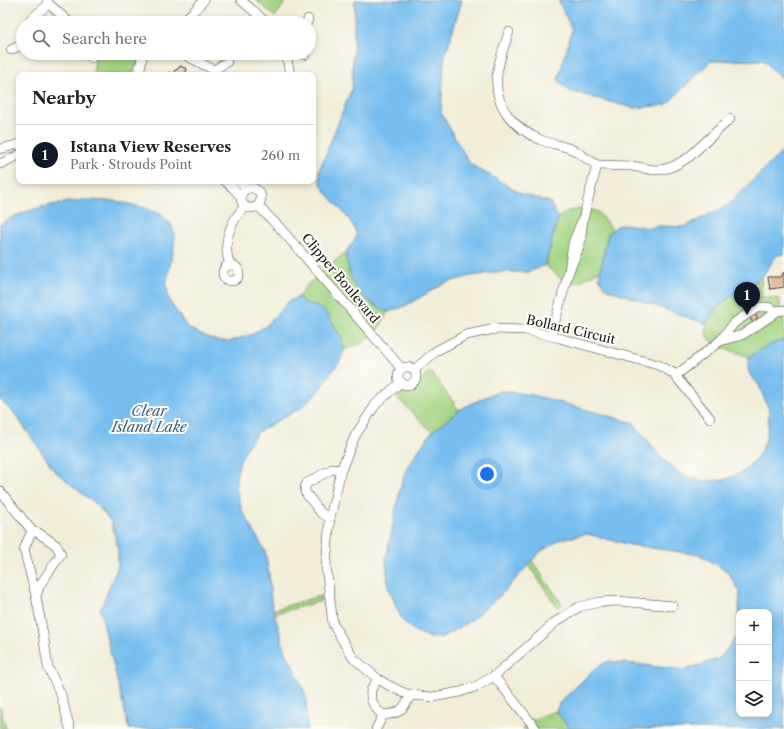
<!DOCTYPE html>
<meta charset="utf-8">
<style>
body{margin:0;font-family:"Libre Caslon Text",serif;background:#f6f6f6;color:#222}
.controls{position:absolute;right:12px;bottom:12px;display:grid;overflow:hidden;border-radius:8px;box-shadow:0 2px 6px #0003}
.controls button{width:36px;height:36px;display:grid;place-items:center;padding:0;border:0;border-bottom:1px solid #e0e0e0;background:#fff;color:#222;font:20px sans-serif}
.you{position:absolute;left:487px;top:474px;width:14px;height:14px;margin:-10px;border:3px solid #fff;border-radius:50%;background:#1a73e8;box-shadow:0 0 0 6px #1a73e833}
.badge{display:grid;place-items:center;width:26px;height:26px;border-radius:50%;background:#111827;color:#fff;font-size:13px;font-weight:700}
.pin{position:absolute;translate:-50% -33px;filter:drop-shadow(0 1px 2px #0008)}
.pin::after{content:'';position:absolute;top:21px;width:14px;height:12px;background:inherit;clip-path:polygon(0 0,100% 0,50% 100%)}
.list{margin:0;padding:0;list-style:none}
h2{display:flex;justify-content:space-between;align-items:center;height:52px;margin:0;padding:0 16px;font-size:17px}
h2 small{font-size:13px;font-weight:400;color:#767676}
.list li{display:grid;grid-template-columns:26px 1fr auto;gap:12px;align-items:center;box-sizing:border-box;height:60px;padding:0 16px;border-top:1px solid #e0e0e0}
.list b{display:block;font-size:15px;white-space:nowrap}
.list p{margin:0;font-size:13px;white-space:nowrap;color:#767676}
.list em{font-size:13px;font-style:normal;color:#767676}
.icon{flex:none;width:22px;height:22px;fill:none;stroke:currentColor;stroke-width:2;stroke-linecap:round;stroke-linejoin:round}
.map{position:relative;flex:none;width:784px;height:729px;overflow:hidden}
.search{position:absolute;background:#fff;box-shadow:0 2px 6px #0003;left:16px;top:16px;width:300px;height:44px;display:flex;align-items:center;gap:10px;box-sizing:border-box;padding:0 14px;border-radius:22px;color:#767676;font-size:15px}
.panel{position:absolute;background:#fff;box-shadow:0 2px 6px #0003;left:16px;top:72px;width:300px;height:112px;border-radius:8px}
.map>svg:first-child{display:block}
.green{fill:#a4d483;stroke:#607850}
.water{fill:#77beef;stroke:#4a6d86;fill-rule:evenodd}
.building{fill:#e3b593}
.lines{fill:none;stroke-linecap:round;stroke-linejoin:round}
.minor-casing{stroke:#3c3b38;stroke-width:10}
.minor{stroke:#fff;stroke-width:9}
.labels{text-anchor:middle;dominant-baseline:central;stroke-width:4;stroke-linejoin:round;paint-order:stroke}
.street-label{font-size:13px;fill:#1c1c1c;stroke:#fdfcf7}
.water-label{font-size:14px;font-style:italic;fill:#405d70;stroke:#fdfcf7}
</style>
<div class="map">
<svg width="784" height="729" viewBox="0 0 784 729">
<rect width="100%" height="100%" fill="#fdfcf7"/>
<filter id="ink" filterUnits="userSpaceOnUse"><feTurbulence type="fractalNoise" baseFrequency=".025" numOctaves="2"/><feDisplacementMap in="SourceGraphic" scale="8" xChannelSelector="R" yChannelSelector="G"/><feConvolveMatrix kernelMatrix="1 2 1 2 8 2 1 2 1" color-interpolation-filters="sRGB"/></filter>
<filter id="wash" filterUnits="userSpaceOnUse"><feTurbulence type="fractalNoise" baseFrequency=".012" numOctaves="4" result="noise"/><feDisplacementMap in="SourceGraphic" scale="16" xChannelSelector="R" yChannelSelector="G"/><feGaussianBlur stdDeviation="0.9" result="paint"/><feColorMatrix in="noise" values="0 0 0 0 0 0 0 0 0 0 0 0 0 0 0 0 0 1.4 0 .05"/><feComposite in="paint" operator="in"/></filter>
<g filter="url(#wash)">
<rect width="100%" height="100%" fill="#f1edd8"/>
<g class="green">
<path d="M256,0H287L275,17Z"/>
<path d="M98,53H138V64L132,75H93L95,60Z"/>
<path d="M580,209L597,211L612,229L608,234L601,270L575,284L559,277L545,265L558,218L568,211Z"/>
<path d="M347,251L349,273L372,304L388,312L380,327L363,343L344,350L342,338L325,312L314,305L304,303L299,297L307,285Z"/>
<path d="M761,278L762,297L779,299L784,323V339L765,347L749,357C736,352 717,349 708,337C706,334 706,332 706,328C707,306 745,288 761,278Z"/>
<path d="M430,371L459,410L432,432L397,398L400,394L415,390L421,381L423,377Z"/>
<path d="M532,561L562,604L558,608L528,564Z"/>
<path d="M320,596L321,601L274,614L273,610Z"/>
<path d="M0,706L6,729H0Z"/>
<path d="M556,711L570,729H523C530,718 544,715 556,711Z"/>
</g>
<g class="water">
<path d="M355,0H462L444,60L441,113L470,164L522,194L550,202L558,218L545,265L529,272H497L471,276L445,283L403,307L388,312C366,301 352,291 348,266C347,262 345,255 347,251C349,244 358,242 356,233C352,217 330,200 322,186C319,182 320,176 319,171L352,88Z"/>
<path d="M558,0H784V81L763,60L711,61L666,105L633,108L569,91L558,80L572,30Z"/>
<path d="M784,150V254L777,255L761,278L736,293L715,309L707,324L607,289L599,278L608,234L617,226L625,224L649,228L660,226L685,227L729,204Z"/>
<path d="M83,200L116,201L145,208L161,214L171,224L175,235L174,247L166,285L170,302L187,327L201,335L218,341H231L253,334L267,325L289,301L299,297L304,303L314,305L325,311L342,338L344,350L340,361L316,394L302,407L258,432L249,444L240,460L236,478L237,492L242,510L265,551L269,574L271,601L277,623L284,647L306,695L307,729H129L100,610L118,566V548L111,522L100,508L55,471L15,414L0,400V225C23,208 55,204 83,200Z"/>
<path d="M784,339V729H570L556,711L560,702L597,667L608,661L685,670L720,658L737,636L740,592L727,571L700,555L631,545L587,534L561,539L540,552L501,595L470,621L443,637L430,638L413,630L402,620L388,587L386,559L400,489L405,472L418,451L432,432L459,410L487,396L502,391L533,395L634,423L660,456L678,473L701,481L724,480L742,472L756,459L765,443L768,427L769,410L759,385L750,375L748,368L749,357L765,347ZM739,612H769V714H739Z"/>
</g>
<g id="blocks">
<g class="building">
<path d="M180,66L187,69L185,73L187,74L186,75H168L169,72L173,74L174,71L178,69Z"/>
<path d="M784,272V287L770,289L768,277H781Z"/>
<path d="M755,314L758,320L753,323L750,318Z"/>
</g>
</g>
</g>
<g filter="url(#ink)">
<use href="#blocks" fill-opacity="0" stroke="#3c3b38" stroke-width="1"/>
<g class="lines">
<g class="minor-casing">
<g id="minor">
<path d="M47,0L49,4L70,23"/>
<path d="M241,0L267,23"/>
<path d="M28,23L32,18L49,4"/>
<path d="M181,23L194,11L204,0"/>
<path d="M307,23L308,19"/>
<path d="M509,32C504,47 498,61 497,77C494,107 515,129 541,140C551,144 561,145 571,149C580,153 588,160 597,165L583,219L580,245L569,271"/>
<path d="M11,50L23,44"/>
<path d="M185,53L187,56L214,70L216,75"/>
<path d="M286,53L290,75"/>
<path d="M305,53V55"/>
<path d="M91,58V53"/>
<path d="M140,69L143,53"/>
<path d="M214,70L227,62"/>
<path d="M0,149L19,144"/>
<path d="M0,164L19,155"/>
<path d="M597,165L632,166L654,170L665,169L674,166L689,157L730,119"/>
<path d="M225,181L234,189L241,197"/>
<path d="M238,181L247,188"/>
<circle cx="251" cy="198" r="10"/>
<path d="M258,206L280,228L402,369"/>
<path d="M230,265C222,243 229,224 244,207"/>
<circle cx="231" cy="273" r="8"/>
<path d="M551,336L569,271L573,243L581,223"/>
<path d="M720,341L742,335L771,316L777,311"/>
<circle cx="407" cy="376" r="9"/>
<path d="M414,370L436,351L466,335L495,329L525,330L559,338L658,365L673,373L710,418"/>
<path d="M675,376L720,341L734,323L758,307H768L777,311L784,310"/>
<path d="M401,382L376,404L355,436L341,470L330,518L326,566L333,624L353,658L378,679L388,685L404,693L411,695L433,697L460,692L475,687L494,676L557,621L579,607L600,602L619,601L673,606"/>
<path d="M0,491L33,532"/>
<path d="M330,518L321,513L305,492V487L307,483L332,469L341,470"/>
<path d="M36,596L40,585L61,554L56,545L37,532H33L30,535L24,549L36,596L43,634L48,667L61,695L70,729"/>
<path d="M494,676L536,729"/>
<path d="M378,679C376,682 373,686 371,690C369,700 376,710 383,715C401,714 403,709 411,695"/>
<path d="M376,729L383,715"/>
</g>
</g>
<use href="#minor" class="minor"/>
</g>
</g>
<g class="labels">
<g class="street-label">
<text transform="translate(341 278) rotate(50)">Clipper Boulevard</text>
<text transform="translate(571 329) rotate(13)">Bollard Circuit</text>
</g>
<g class="water-label">
<text x="149" y="411">Clear<tspan x="149" dy="16">Island Lake</tspan></text>
</g>
</g>
</svg>
<div class="controls">
<button>+</button>
<button>−</button>
<button><svg class="icon" aria-label="layers" viewBox="0 0 24 24"><path d="M12 4l9 5-9 5-9-5zM3 14l9 5 9-5"/></svg></button>
</div>
<div class="you"></div>
<div class="pin badge" style="left:747px;top:315px">1</div>
<div class="search"><svg class="icon" aria-label="search" viewBox="0 0 24 24"><circle cx="10" cy="10" r="6"/><path d="M15 15l6 6"/></svg>Search here</div>
<section class="panel">
<h2>Nearby<small></small></h2>
<ul class="list">
<li><span class="badge">1</span><div><b>Istana View Reserves</b><p>Park · Strouds Point</p></div><em>260 m</em></li>
</ul>
</section>
</div>
